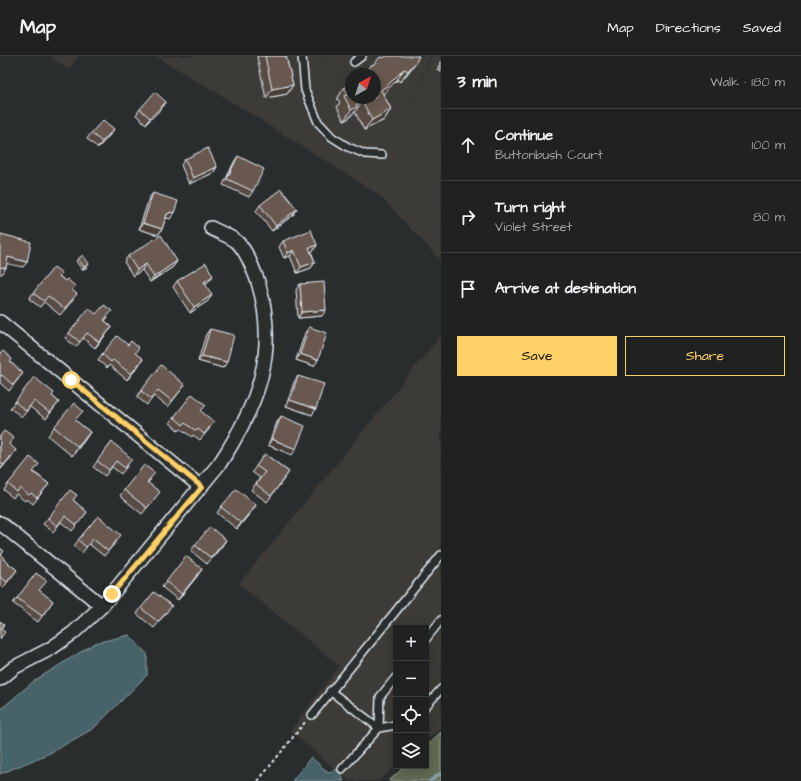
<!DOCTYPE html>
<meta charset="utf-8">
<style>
body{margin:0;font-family:"Architects Daughter",sans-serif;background:#2d2f2f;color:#f1f3f6}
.controls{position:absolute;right:12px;bottom:12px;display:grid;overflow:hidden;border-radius:0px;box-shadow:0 2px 10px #0003}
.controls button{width:36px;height:36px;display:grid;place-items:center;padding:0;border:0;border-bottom:1px solid #3d3f40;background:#202222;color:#f1f3f6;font:20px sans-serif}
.compass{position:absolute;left:345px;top:12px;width:36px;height:36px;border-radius:50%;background:#202222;box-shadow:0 2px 10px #0003;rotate:39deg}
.stop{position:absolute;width:12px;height:12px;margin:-9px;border:3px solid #ffd166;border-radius:50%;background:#fff}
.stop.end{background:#ffd166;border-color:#fff;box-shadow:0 1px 4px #0008}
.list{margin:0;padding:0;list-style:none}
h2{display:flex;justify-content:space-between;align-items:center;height:52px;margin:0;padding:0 16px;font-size:17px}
h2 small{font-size:13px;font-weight:400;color:#a2a4a5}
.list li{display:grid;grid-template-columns:26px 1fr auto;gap:12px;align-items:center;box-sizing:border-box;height:72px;padding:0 16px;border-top:1px solid #3d3f40}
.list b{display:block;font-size:15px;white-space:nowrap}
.list p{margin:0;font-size:13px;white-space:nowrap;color:#a2a4a5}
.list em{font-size:13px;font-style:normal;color:#a2a4a5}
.actions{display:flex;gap:8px;padding:12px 16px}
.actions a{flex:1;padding:9px 0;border:1px solid #ffd166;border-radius:0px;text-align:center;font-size:14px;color:#ffd166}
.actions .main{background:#ffd166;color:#111}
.icon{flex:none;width:22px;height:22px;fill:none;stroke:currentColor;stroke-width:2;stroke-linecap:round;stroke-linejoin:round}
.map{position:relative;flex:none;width:441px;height:725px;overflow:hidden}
header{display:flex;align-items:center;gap:24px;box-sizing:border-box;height:56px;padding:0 20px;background:#202222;border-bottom:1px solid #3d3f40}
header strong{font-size:19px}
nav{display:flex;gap:22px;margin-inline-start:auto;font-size:14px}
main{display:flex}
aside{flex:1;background:#202222}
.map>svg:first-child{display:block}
.built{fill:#3d3a38;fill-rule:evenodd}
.green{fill:#616b52;stroke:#a4aea5}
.water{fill:#466469;stroke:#879ca2}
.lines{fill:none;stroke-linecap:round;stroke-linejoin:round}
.stream{stroke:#879ca2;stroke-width:3.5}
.service-casing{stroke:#e8f1f8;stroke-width:10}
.minor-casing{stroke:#e8f1f8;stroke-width:16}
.path{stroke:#e8f1f8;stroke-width:2;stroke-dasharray:3 3;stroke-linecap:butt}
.service{stroke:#2a2d2e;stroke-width:7}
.minor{stroke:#2a2d2e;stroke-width:13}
.wall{fill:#594c44;stroke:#e8f1f8}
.shaded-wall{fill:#493e37;stroke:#e8f1f8}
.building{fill:#68584f;stroke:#e8f1f8}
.route{stroke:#ffd166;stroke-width:5}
</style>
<header>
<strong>Map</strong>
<nav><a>Map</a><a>Directions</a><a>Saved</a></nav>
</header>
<main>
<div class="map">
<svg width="441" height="725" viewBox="0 0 441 725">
<rect width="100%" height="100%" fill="#2a2d2e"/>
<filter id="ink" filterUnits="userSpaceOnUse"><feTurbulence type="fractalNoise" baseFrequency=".025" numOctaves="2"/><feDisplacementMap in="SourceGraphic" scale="8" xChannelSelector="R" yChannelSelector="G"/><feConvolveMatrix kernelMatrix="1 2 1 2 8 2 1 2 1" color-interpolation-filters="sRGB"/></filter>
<g filter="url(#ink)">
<g class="built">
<path d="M50,0H79L69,14Z"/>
<path d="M155,0H430L406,65L431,0H441V205L379,139L221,39ZM351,18H375V42H351Z"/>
<path d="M441,279V672L426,684V572H396V710L378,725H349L290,675L339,610L239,528Z"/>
</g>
<path class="green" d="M441,676V725H389L405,710H426V690Z"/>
<g class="water">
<path d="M129,579L147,598V619L94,672L50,697L0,718V654L34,625L95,587Z"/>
<path d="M311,701L324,713L329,716L338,713L344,725H292Z"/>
</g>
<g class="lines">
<path class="stream" d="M430,725L441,717"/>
<g class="service-casing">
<g id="service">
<path d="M302,0L305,34L318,66L332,81L348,91L365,98L382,99"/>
<path d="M354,6L362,0"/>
<path d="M426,583L441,564"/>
<path d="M330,635L379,672"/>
<path d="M426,650L441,633"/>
<path d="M312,659L441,499"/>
<path d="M379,672L380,641L396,621"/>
<path d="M342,713L379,672L396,669"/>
</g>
</g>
<g class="minor-casing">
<g id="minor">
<path d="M0,266L201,431"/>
<path d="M0,467L102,550"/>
<path d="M0,623L15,611L50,593L73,577L102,550L220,407C258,349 279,295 258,226C254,215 247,195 237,186C232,181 218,176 211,172"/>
</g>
</g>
<path class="path" d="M258,725L306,665"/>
<use href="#service" class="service"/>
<use href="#minor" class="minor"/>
</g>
<g class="wall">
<path d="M257,0H286L293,29L287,38L266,42L257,1Z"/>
<path d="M419,0L408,17L400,26L397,24L383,38L391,53L384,64L364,74L355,56L352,58L349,62L344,65L337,51L340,46L337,43L344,32L375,18H364L370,10L374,8Z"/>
<path d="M441,5V16L437,14Z"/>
<path d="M166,46L162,52L146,68L136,59L140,53Z"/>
<path d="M114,73L98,92L87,83L91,77Z"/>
<path d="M238,100L253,135L249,141L223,129L234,106Z"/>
<path d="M185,103L217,111L213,117L189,128L181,109Z"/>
<path d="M153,137L174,157L170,163L167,162L165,164L162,173L158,179L139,173L149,142Z"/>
<path d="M260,149L297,153L293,159L272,175L256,155Z"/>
<path d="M283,185L317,189L313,195H311L315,206L311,212L297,217L290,200L284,202L279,191Z"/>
<path d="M128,200L177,205L173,211L150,226L142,214L133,220L124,206Z"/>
<path d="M78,203L87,211L82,214L76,205Z"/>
<path d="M59,220L65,225L72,234L73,244L60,259L44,246L40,251L29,243L33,237Z"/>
<path d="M177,225H209L205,228L208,245L190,257L173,231Z"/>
<path d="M300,228L322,260L298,262L296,234Z"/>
<path d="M96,258L108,261L105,265L112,271L95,292L83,282L76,291L65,282L69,277Z"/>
<path d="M309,271L314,310L296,304L305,277Z"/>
<path d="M210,273L223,312L198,305L206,278Z"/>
<path d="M136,297L139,309L127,324L109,309L107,312L98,304L102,298Z"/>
<path d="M0,298L10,306L23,317L9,335L0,327Z"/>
<path d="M298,320L312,359L286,350L294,326Z"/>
<path d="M185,329L168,351L154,340L147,349L137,341L141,335Z"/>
<path d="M52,340L59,346L46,363L30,351L22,361L10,352L15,346Z"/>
<path d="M201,355L210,372L200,384L193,379L192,381L181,373L179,375L170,367L174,361Z"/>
<path d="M281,360L292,399L268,389L277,366Z"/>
<path d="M76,365L90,376L84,385L72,400L48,380L54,371Z"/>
<path d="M0,380L9,388L12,400L0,414Z"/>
<path d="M112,386L128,409L121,418L112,411L105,420L93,411Z"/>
<path d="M265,398L289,416L267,446L251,434L260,422L252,416Z"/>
<path d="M34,416L49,428L33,448L27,443L25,445L16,438L13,442L4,434L8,428Z"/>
<path d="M151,423L148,427L155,442L142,458L120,440L124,434Z"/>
<path d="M73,444L87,456L72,475L61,466L53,476L43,468L48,462Z"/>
<path d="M256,449L237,473L217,457L221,451Z"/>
<path d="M98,460L117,485L104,500L89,488L82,497L74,490Z"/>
<path d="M195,489L222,490L207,508L191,495Z"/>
<path d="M0,492L1,499L3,503L17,514L3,532L0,530Z"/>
<path d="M198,519L178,544L162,531L166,526Z"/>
<path d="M39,535L53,545L38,566L13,547L17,542Z"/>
<path d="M141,552L167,556L154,572L137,558Z"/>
</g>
<g class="shaded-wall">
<path d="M416,6L408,17L400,26L408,15Z"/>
<path d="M404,13L397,24L381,40V34Z"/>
<path d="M293,29L287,38L266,42L272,33Z"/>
<path d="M362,45L355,56L352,58L349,62L344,65L351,54L356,49Z"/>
<path d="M166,46L162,52L146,68L150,62Z"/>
<path d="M391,53L384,64L364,74L372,64Z"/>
<path d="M114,73L110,79L98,92L102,86Z"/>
<path d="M217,111L213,117L189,128L193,122Z"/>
<path d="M297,153L293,159L272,175L276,170Z"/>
<path d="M170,156L174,157L170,163L167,162L165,164L167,158Z"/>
<path d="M143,167L162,173L158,179L139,173Z"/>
<path d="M317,189L313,195L305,198L309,192Z"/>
<path d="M294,194L290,200L284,202L288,197Z"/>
<path d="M8,201L27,206L23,211L4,207Z"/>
<path d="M177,205L173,211L150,226L154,221Z"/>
<path d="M315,206L311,212L297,217L301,211Z"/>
<path d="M89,208L87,211L82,214L84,211Z"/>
<path d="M146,208L142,214L133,220L137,214Z"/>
<path d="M0,211L6,212L2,218H0Z"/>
<path d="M213,220L209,225L200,231L204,226Z"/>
<path d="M212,239L208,245L190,257L194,251Z"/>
<path d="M326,254L322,260L298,262L302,256Z"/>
<path d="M112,271L108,276L95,292L99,286Z"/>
<path d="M300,298L318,304L314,310L296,304Z"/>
<path d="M202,300L227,306L223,312L198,305Z"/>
<path d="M143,303L139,309L127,324L131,318Z"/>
<path d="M290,344L316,353L312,359L286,350Z"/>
<path d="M90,376L84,385L72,400L78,391Z"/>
<path d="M272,383L296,393L292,399L268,389Z"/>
<path d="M16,394L12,400L0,414Z"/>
<path d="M256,449L252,455L237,473L241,467Z"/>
<path d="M226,484L222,490L207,508L211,502Z"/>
<path d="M202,513L198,519L178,544L182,538Z"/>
</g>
<g class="building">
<path d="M265,0H286L293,29L272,33Z"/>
<path d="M386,0H419L416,6L408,15L404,13L388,29L381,34L391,53L372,64L362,45L356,49L357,51L351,54L344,40L349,38L344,32L351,28V42H375V18H367L369,14L370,10L374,8L380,1L384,2Z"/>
<path d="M155,36L166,46L150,62L140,53Z"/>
<path d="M103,64L114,73L102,86L91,77Z"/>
<path d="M208,92L217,111L193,122L185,103Z"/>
<path d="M238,100L264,113L253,135L227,123Z"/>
<path d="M281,133L297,153L276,170L260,149Z"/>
<path d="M153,137L178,145L174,157L170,156L169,158H167L162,173L143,167Z"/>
<path d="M311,174L317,189L309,192L315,206L301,211L294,194L288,197L283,185Z"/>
<path d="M1,178L31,186L27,206L8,201L6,212L0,211V184Z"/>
<path d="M161,179L177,205L154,221L146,208L137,214L128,200Z"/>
<path d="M83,199L89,208L84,211L78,203Z"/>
<path d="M206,207L213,220L204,226L212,239L194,251L177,225Z"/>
<path d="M54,211L62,217L59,220L65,225L67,223L75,230L72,234L77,238L64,253L48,240L44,245L33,237Z"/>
<path d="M324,226L326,254L302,256L300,228Z"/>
<path d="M104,249L112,255L104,264L112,271L99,286L87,277L80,286L69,277L89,252L96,258Z"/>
<path d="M309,271L327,277L318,304L300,298Z"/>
<path d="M210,273L234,279L227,306L202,300Z"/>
<path d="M117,280L128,289L131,285L139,292L135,297L143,303L131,318L113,304L111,306L102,298Z"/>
<path d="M3,295L12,303L10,306L23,317L13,329L2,319L0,321V298Z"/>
<path d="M161,309L185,329L172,345L158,334L151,343L141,335Z"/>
<path d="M298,320L324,328L316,353L290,344Z"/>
<path d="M34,321L54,337L52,340L59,346L50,357L34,345L26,355L15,346Z"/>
<path d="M192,338L206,349L201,355L214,366L204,378L198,373L196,375L185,367L183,369L174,361Z"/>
<path d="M74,347L83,355L75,364L90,376L78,391L54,371Z"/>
<path d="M281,360L305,370L296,393L272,383Z"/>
<path d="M4,375L14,382L9,388L16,394L4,409L0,406V380Z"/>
<path d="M112,386L132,403L125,412L116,405L109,414L97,405Z"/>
<path d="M265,398L289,416L271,440L256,428L265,416L256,410Z"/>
<path d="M30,401L39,408L33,416L49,428L37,442L31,437L29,439L20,432L17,436L8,428Z"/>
<path d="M144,409L155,417L147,426L160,436L147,452L124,434Z"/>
<path d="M236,433L256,449L241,467L221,451Z"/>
<path d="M70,434L77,439L73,444L87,456L77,469L65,460L57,470L48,462Z"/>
<path d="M98,460L121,479L108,495L93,483L86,491L78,484Z"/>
<path d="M210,471L226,484L211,502L195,489Z"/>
<path d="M0,492L4,495L1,499L4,501L3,503L17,514L7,526L0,521Z"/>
<path d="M186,500L202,513L182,538L166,526Z"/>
<path d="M36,517L47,525L39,534L53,545L42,560L17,542Z"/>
<path d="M154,536L172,550L158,566L141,552Z"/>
<path d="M0,565L4,568L1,573L5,576L0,583Z"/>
</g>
</g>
<g class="lines" filter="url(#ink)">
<path class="route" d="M71,324L202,431L112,538"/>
</g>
</svg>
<div class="controls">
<button>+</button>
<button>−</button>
<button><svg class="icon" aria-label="locate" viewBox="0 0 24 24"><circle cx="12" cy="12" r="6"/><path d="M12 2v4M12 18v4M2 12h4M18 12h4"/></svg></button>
<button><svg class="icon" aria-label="layers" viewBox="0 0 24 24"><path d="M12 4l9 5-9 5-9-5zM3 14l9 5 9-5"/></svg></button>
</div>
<svg class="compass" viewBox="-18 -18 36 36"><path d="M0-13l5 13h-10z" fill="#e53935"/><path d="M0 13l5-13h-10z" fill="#a2a4a5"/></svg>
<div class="stop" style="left:71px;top:324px"></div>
<div class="stop end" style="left:112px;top:538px"></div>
</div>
<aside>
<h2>3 min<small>Walk · 180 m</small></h2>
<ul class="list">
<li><svg class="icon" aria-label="ahead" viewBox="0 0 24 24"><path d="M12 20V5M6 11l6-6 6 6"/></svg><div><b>Continue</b><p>Buttonbush Court</p></div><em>100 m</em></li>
<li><svg class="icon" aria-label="right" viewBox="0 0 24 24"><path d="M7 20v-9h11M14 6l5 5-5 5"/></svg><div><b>Turn right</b><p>Violet Street</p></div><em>80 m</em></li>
<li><svg class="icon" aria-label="arrive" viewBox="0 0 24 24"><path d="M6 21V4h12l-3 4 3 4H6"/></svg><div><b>Arrive at destination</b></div></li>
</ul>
<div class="actions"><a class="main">Save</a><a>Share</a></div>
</aside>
</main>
